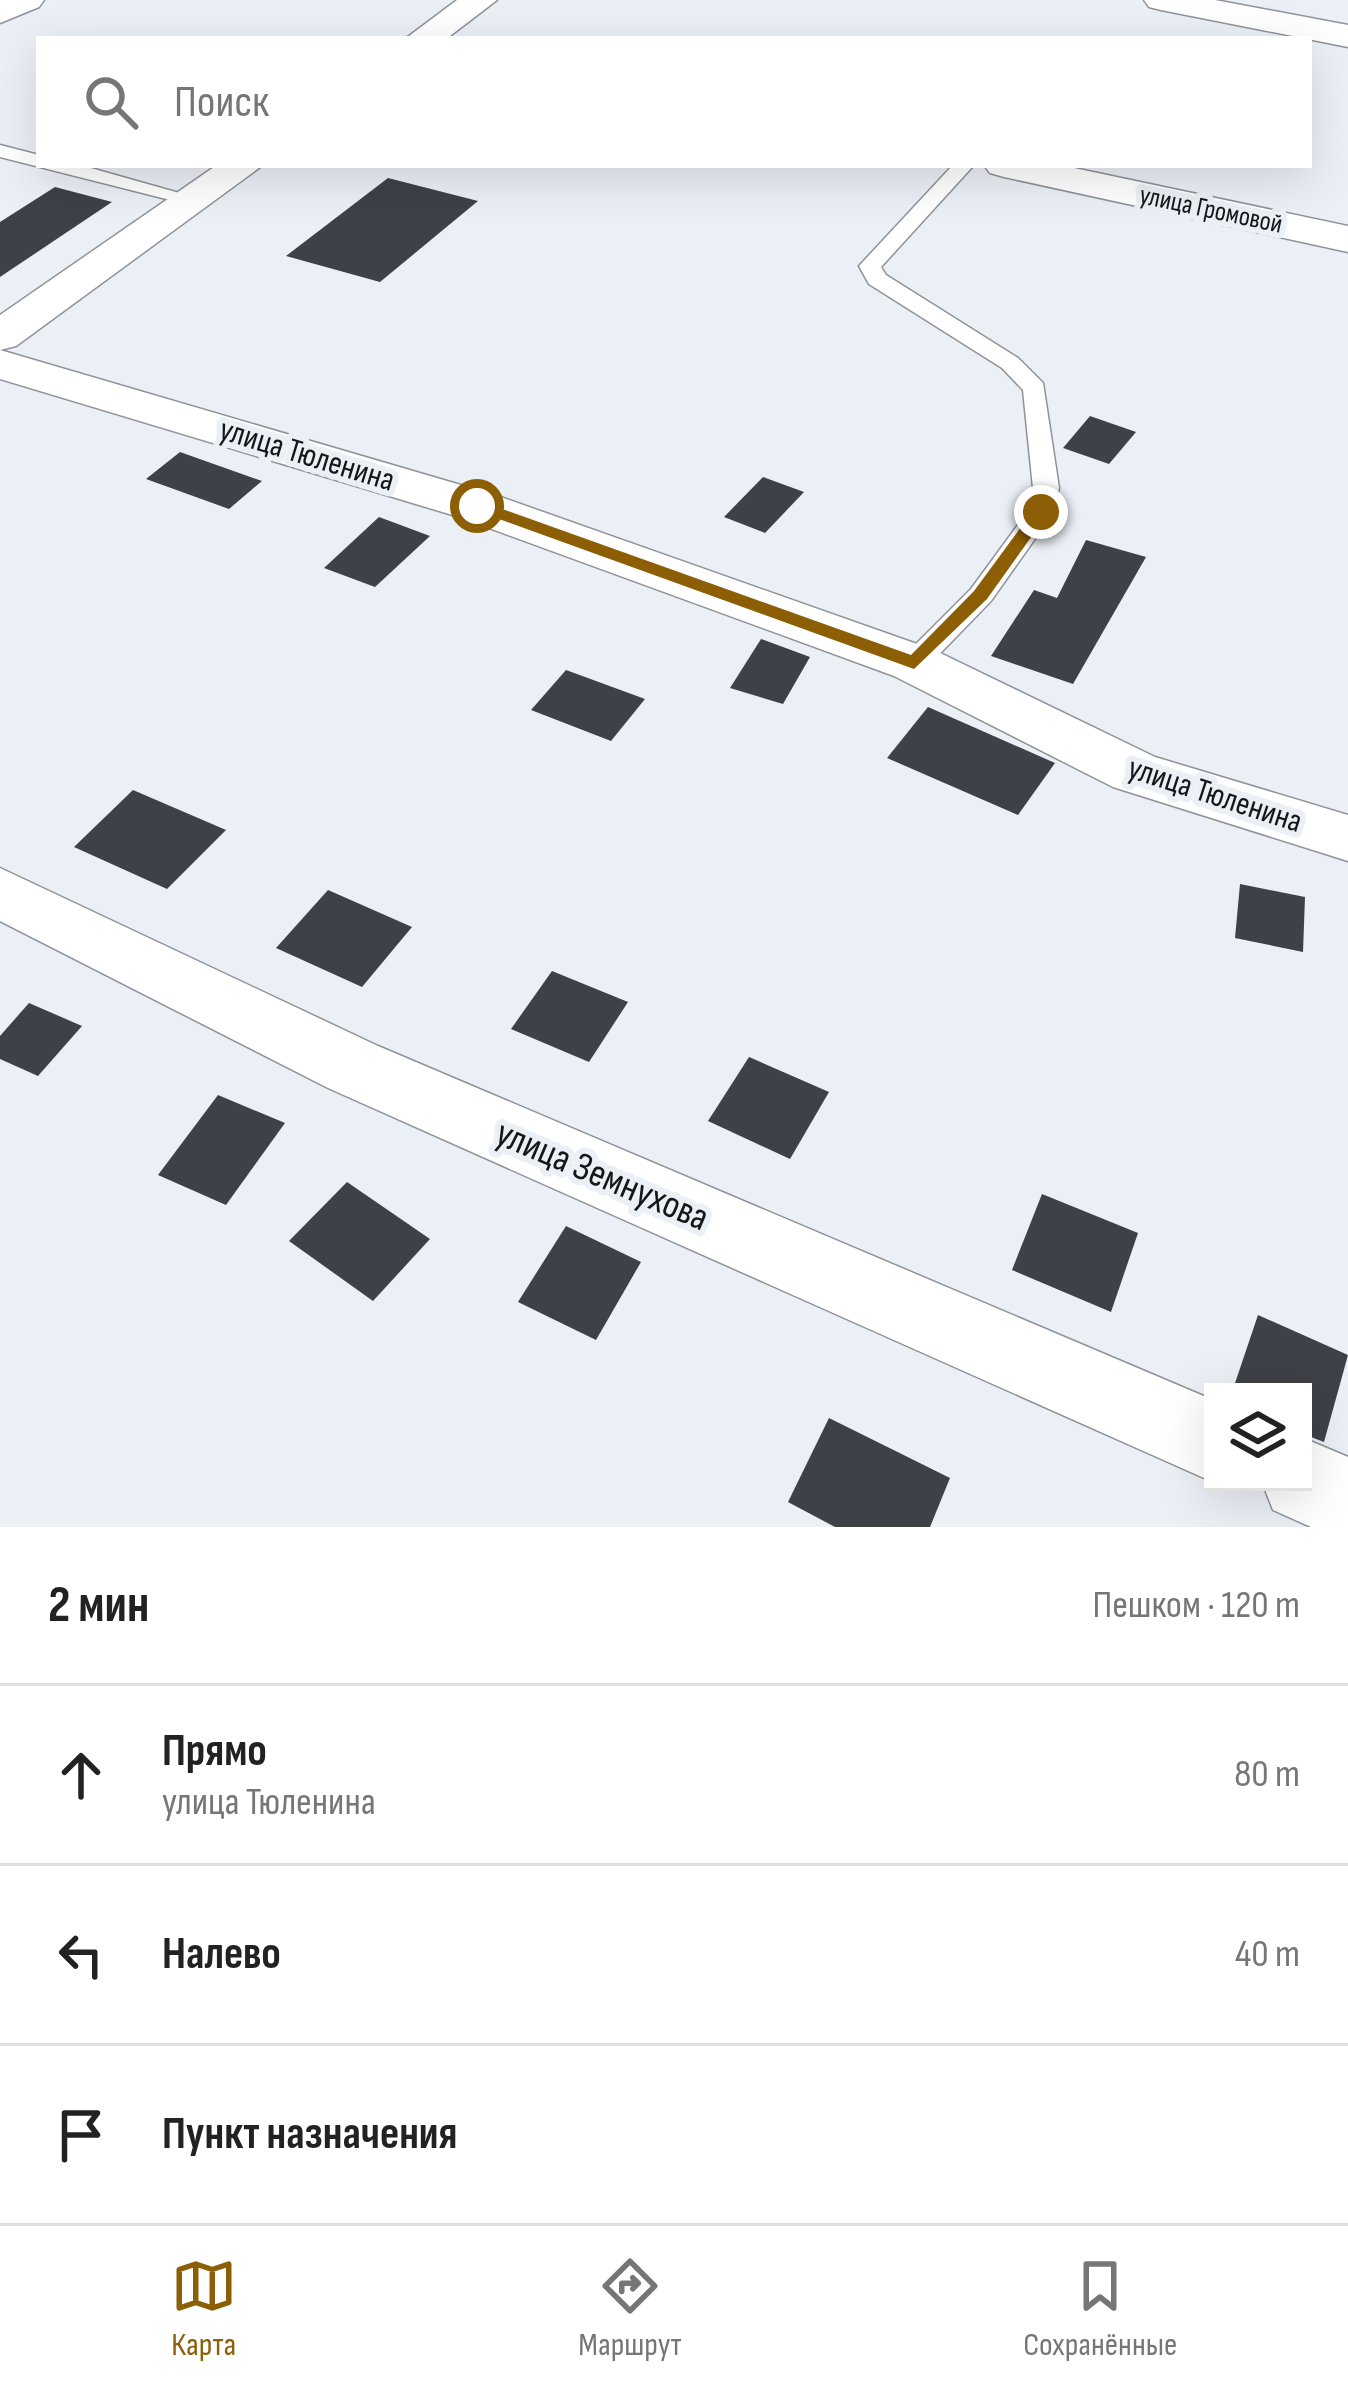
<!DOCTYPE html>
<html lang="ru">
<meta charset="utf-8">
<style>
body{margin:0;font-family:"Sofia Sans Condensed",sans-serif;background:#f6f6f6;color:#222}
.controls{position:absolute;right:36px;bottom:36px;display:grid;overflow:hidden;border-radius:0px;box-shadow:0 12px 48px #0002}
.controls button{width:108px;height:108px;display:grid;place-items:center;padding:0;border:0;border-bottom:3px solid #e0e0e0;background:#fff;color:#222;font:60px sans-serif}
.stop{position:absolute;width:36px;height:36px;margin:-27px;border:9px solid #8c5e05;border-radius:50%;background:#fff}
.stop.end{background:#8c5e05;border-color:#fff;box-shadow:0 3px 12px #0008}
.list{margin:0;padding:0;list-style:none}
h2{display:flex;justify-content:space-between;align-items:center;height:156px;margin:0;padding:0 48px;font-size:51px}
h2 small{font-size:39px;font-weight:400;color:#767676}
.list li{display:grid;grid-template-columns:78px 1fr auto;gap:36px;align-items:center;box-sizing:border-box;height:180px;padding:0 48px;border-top:3px solid #e0e0e0}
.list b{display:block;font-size:45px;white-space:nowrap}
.list p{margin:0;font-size:39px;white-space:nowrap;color:#767676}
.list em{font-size:39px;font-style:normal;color:#767676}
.icon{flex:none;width:66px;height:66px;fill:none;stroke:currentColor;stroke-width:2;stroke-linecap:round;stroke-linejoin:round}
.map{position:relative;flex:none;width:1348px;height:1527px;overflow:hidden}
.search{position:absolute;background:#fff;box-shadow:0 12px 48px #0002;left:36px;right:36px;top:36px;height:132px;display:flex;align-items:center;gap:30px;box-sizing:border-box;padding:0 42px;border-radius:0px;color:#767676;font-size:45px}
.sheet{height:696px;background:#fff}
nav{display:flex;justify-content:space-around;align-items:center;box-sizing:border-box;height:168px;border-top:3px solid #e0e0e0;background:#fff;font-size:33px;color:#767676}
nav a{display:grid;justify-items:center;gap:6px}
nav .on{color:#8c5e05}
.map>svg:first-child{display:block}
.building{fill:#3e4147}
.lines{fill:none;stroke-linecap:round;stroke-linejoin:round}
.lane-casing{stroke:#8f9399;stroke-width:3}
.street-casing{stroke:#8f9399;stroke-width:3}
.lane{fill:#fff;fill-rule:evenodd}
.street{fill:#fff;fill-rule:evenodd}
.route{fill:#8c5e05}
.labels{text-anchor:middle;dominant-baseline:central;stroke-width:12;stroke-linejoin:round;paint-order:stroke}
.far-street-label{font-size:27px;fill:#151619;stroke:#ebeff6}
.street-label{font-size:33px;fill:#151619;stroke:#ebeff6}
.near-street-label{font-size:39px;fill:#151619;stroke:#ebeff6}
</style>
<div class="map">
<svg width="1348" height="1527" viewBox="0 0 1348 1527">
<rect width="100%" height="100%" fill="#ebeff6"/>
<g class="building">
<path d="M388,178L478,201L380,282L286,256Z"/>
<path d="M55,187L112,202L0,277V222Z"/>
<path d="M1090,416L1136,432L1109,464L1063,448Z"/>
<path d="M180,452L262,481L229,509L146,479Z"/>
<path d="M763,477L804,492L765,533L724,517Z"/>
<path d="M379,517L430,536L375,587L324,568Z"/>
<path d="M1086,540L1146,557L1073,684L991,656L1034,590L1057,598Z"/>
<path d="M761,639L810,657L783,704L730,688Z"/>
<path d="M566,670L645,699L611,741L531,710Z"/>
<path d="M928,707L1055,763L1018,815L887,758Z"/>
<path d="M133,790L226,830L167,889L74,847Z"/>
<path d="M1240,884L1305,897L1303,952L1235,938Z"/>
<path d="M328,890L412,927L362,987L276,948Z"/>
<path d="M552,971L628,1002L589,1062L511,1029Z"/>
<path d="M29,1003L82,1026L38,1076L0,1059V1036Z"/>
<path d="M749,1057L829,1092L790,1159L708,1121Z"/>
<path d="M218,1095L285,1123L226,1205L158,1175Z"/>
<path d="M347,1182L430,1239L373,1301L289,1241Z"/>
<path d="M1042,1194L1138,1233L1111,1312L1012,1270Z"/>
<path d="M566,1226L641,1262L596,1340L518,1302Z"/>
<path d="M1258,1315L1348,1355L1324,1442L1303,1434V1392H1232Z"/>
<path d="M829,1418L950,1478L930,1527H835L788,1502Z"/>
</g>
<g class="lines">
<g class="lane-casing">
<g id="lane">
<path d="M0,145L39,155V165H80L204,200L194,206L0,157Z"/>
<path d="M953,165H974L881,267L886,275L1018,358L1043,383L1059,488L1054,512L991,601L924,670L914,672L900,663L904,656L971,589L1028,511L1033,488L1023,390L1002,368L869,284L859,266Z"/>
</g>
</g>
<g class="street-casing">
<g id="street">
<path d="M0,0H44L39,7L0,23Z"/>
<path d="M457,0H497L446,39H405Z"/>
<path d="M1144,0H1215L1348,25V47L1161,10L1149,7Z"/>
<path d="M217,165H263L16,346L0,350V315Z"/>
<path d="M984,165H1060L1348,226V252L1004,177L990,173Z"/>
<path d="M0,350L495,495L934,650L1155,757L1348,815V861L1113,787L894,676L459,517L0,379Z"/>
<path d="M0,868L378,1046L1213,1400V1482L328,1088L0,921Z"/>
<path d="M1303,1438L1348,1457V1527H1311L1273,1510L1262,1482H1303Z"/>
</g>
</g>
<use href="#lane" class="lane"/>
<use href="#street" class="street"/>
</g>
<path class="route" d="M471,502H483L911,655L974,591L1035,508L1049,512L987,599L914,669L471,509Z"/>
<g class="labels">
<g class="far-street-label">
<text transform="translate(1211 210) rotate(12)">улица Громовой</text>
</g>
<g class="street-label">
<text transform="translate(307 455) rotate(17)">улица Тюленина</text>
<text transform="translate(1215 795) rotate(18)">улица Тюленина</text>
</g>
<g class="near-street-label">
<text transform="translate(602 1176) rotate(23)">улица Земнухова</text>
</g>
</g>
</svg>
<div class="controls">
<button><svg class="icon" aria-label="layers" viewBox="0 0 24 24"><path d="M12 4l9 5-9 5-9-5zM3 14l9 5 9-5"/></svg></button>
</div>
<div class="stop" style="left:477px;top:506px"></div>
<div class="stop end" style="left:1041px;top:512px"></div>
<div class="search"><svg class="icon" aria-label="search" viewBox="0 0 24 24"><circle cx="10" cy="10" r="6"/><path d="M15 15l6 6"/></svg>Поиск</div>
</div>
<section class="sheet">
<h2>2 мин<small>Пешком · 120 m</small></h2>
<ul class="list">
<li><svg class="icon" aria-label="ahead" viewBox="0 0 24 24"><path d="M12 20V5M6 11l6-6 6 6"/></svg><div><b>Прямо</b><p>улица Тюленина</p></div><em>80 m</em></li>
<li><svg class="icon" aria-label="left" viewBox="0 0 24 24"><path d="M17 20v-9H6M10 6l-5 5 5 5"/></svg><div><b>Налево</b></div><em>40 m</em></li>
<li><svg class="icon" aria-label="arrive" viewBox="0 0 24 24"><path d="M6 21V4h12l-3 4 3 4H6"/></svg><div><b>Пункт назначения</b></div></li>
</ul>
</section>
<nav>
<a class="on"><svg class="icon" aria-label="map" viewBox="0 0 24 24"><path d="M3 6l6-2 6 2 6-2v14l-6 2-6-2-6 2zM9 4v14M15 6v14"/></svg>Карта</a>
<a><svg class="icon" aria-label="directions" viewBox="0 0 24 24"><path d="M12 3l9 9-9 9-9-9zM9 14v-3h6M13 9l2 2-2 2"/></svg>Маршрут</a>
<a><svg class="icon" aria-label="saved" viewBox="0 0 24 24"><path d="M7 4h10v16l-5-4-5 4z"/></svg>Сохранённые</a>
</nav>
